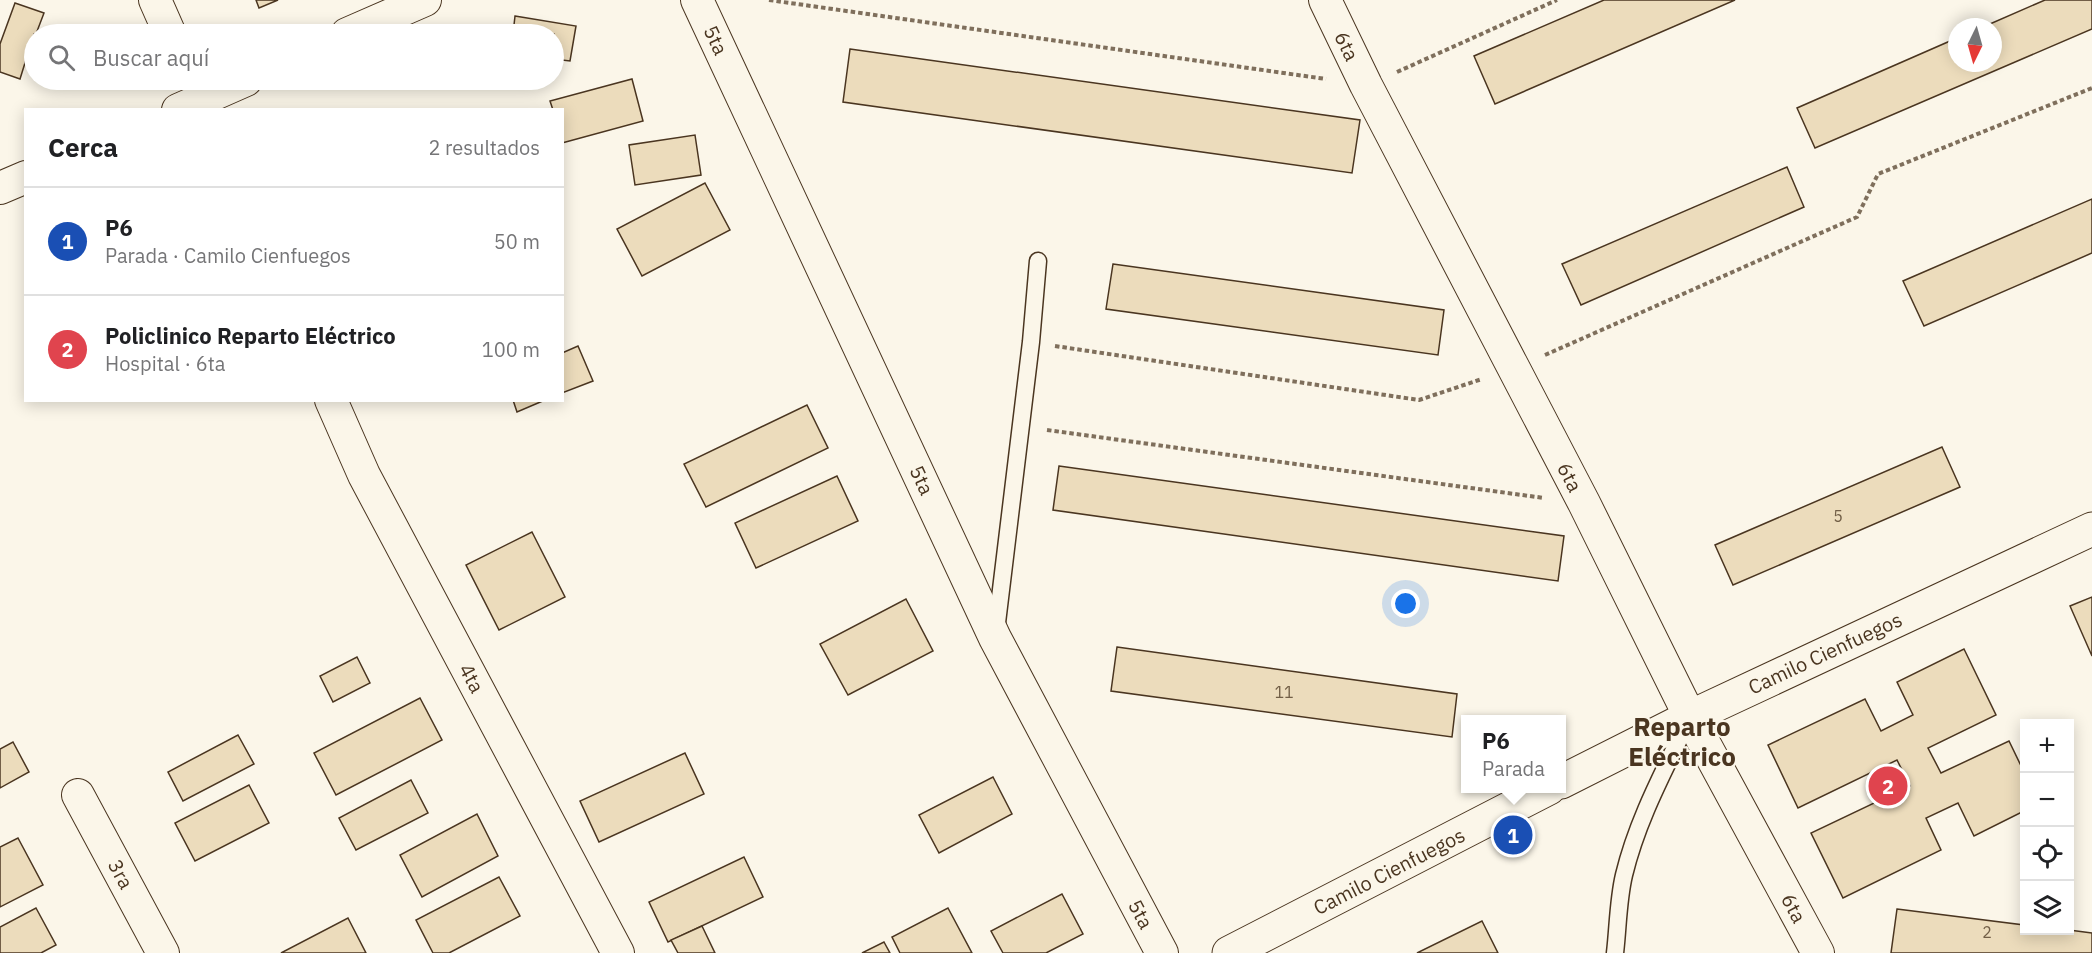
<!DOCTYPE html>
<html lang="es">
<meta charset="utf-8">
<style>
body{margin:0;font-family:"IBM Plex Sans",sans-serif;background:#f2f2f2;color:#202124}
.controls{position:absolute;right:18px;bottom:18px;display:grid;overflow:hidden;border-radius:0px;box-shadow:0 3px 15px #0003}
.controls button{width:54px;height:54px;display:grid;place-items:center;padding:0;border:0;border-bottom:2px solid #e0e0e0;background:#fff;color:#202124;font:30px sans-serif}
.compass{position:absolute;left:1948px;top:18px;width:54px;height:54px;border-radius:50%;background:#fff;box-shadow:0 3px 15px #0003;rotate:185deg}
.you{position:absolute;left:1406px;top:604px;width:21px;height:21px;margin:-15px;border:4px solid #fff;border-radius:50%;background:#1a73e8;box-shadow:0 0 0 9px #1a73e833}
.badge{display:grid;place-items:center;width:39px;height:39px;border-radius:50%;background:#7c3aed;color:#fff;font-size:20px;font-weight:700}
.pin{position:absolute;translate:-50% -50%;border:3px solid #fff;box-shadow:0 2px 6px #0006}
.popup{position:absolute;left:1461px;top:715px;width:105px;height:78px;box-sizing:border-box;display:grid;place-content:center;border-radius:0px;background:#fff;filter:drop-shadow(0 2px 4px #0005);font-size:20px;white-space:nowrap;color:#757577}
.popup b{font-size:22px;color:#202124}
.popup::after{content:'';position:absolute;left:50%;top:100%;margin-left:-12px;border:12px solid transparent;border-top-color:#fff}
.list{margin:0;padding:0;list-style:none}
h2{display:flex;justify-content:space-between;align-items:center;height:78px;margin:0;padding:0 24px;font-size:26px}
h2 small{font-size:20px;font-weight:400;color:#757577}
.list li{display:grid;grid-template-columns:39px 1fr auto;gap:18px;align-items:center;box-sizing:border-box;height:108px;padding:0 24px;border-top:2px solid #e0e0e0}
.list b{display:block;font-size:22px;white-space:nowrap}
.list p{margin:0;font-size:20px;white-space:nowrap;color:#757577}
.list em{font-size:20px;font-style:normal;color:#757577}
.icon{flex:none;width:33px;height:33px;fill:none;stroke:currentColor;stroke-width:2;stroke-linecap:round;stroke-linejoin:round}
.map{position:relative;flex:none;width:2092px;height:953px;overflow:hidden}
.search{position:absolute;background:#fff;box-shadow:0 3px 15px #0003;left:24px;top:24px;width:540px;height:66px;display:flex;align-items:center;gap:15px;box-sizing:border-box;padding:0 21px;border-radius:33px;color:#757577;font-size:22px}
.panel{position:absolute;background:#fff;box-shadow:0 3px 15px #0003;left:24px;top:108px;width:540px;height:294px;border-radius:0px}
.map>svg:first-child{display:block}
.building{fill:#ecdcbc;stroke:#4a3520;stroke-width:1.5}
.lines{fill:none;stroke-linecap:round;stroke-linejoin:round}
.lane-casing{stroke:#4a3520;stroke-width:19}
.street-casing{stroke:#4a3520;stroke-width:34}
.secondary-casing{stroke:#4a3520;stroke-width:35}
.path{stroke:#7f6f5c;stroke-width:4;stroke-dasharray:4.5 3;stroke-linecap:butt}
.lane{stroke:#fbf6e9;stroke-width:16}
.street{stroke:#fbf6e9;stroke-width:32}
.secondary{stroke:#fbf6e9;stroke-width:33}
.labels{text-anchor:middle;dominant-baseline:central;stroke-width:4.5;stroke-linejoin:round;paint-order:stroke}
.number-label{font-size:16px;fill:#725f47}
.street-label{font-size:20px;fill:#4a3520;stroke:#fbf6e9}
.district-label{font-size:26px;font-weight:bold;fill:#4a3520;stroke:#fbf6e9}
</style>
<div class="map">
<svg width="2092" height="953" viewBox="0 0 2092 953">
<rect width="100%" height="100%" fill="#fbf6e9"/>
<g class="building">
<path d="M256,0H278L259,8Z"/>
<path d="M1604,0H1735L1495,104L1474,56Z"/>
<path d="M2045,0H2092V29L1815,148L1797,108L1957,38V63H1993V27H1983Z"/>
<path d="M15,3L44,13L36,34H34L20,79L0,72V44Z"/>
<path d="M515,16L576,26L570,61L554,59V34H513Z"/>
<path d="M850,49L1360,120L1352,173L843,102Z"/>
<path d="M632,79L643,121L562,143V110H553L550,101Z"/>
<path d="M695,135L701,175L635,185L629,145Z"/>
<path d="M1787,167L1804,207L1581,305L1562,264Z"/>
<path d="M705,183L730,230L642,276L617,229Z"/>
<path d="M2092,199V253L1924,326L1903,281Z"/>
<path d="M1113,264L1444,310L1438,355L1106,309Z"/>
<path d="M578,346L593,381L562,393V353Z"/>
<path d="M513,400H545L517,412Z"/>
<path d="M807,405L828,448L706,507L684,464Z"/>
<path d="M1942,447L1960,487L1733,585L1715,545Z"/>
<path d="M1059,466L1564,536L1558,581L1053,510Z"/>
<path d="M837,476L858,521L756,568L735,523Z"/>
<path d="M532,532L565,597L499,630L466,565Z"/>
<path d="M2092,597V656L2070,606Z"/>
<path d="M906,599L933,651L848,695L820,644Z"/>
<path d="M1117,647L1457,694L1452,737L1111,691Z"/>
<path d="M1964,649L1996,715L1928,748L1941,773L2009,741L2024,772V811L1974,836L1958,803L1926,818L1941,850L1843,898L1811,833L1910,786L1897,760L1798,808L1768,745L1865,699L1881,731L1913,715L1897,682Z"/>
<path d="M357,657L370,683L333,702L320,676Z"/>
<path d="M420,698L442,740L336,795L314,753Z"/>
<path d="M238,735L254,764L183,801L168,772Z"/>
<path d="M13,742L29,772L0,788V749Z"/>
<path d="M685,753L704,794L599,842L580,801Z"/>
<path d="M993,777L1012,814L939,853L919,815Z"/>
<path d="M411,780L428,813L356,850L339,818Z"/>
<path d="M249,785L269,823L195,861L175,823Z"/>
<path d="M477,814L498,856L422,897L400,855Z"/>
<path d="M18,838L43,885L0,907V847Z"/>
<path d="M744,857L763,897L668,942L649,902Z"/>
<path d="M499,877L520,916L449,953H433L416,920Z"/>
<path d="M1062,894L1083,934L1046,953H1003L991,931Z"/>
<path d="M36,908L56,945L41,953H0V927Z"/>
<path d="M948,908L972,953H900L892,937Z"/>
<path d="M1897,909L2024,925V930H2069L2092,933V953H1891Z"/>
<path d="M348,918L366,953H281Z"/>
<path d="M1482,921L1498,953H1417Z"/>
<path d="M702,926L715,953H678L671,940Z"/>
<path d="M884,942L890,953H862Z"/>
</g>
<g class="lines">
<g class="lane-casing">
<g id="lane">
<path d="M996,631L1031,342L1038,261"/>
<path d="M1615,953C1618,928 1618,900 1624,875C1637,821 1663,773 1687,723"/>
</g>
</g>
<g class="street-casing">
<g id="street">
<path d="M155,0L170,34"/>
<path d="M697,0L995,638L1162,953"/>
<path d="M1325,0L1366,85L1584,503L1690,717L1818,953"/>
<path d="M347,34L425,0"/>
<path d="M178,110L246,80"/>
<path d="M0,188L26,177"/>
<path d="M331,400L364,475L618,953"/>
<path d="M78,795L163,953"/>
</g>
</g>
<g class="secondary-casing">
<g id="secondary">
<path d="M1561,782L1690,717L2092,529"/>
<path d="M1229,953L1549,788"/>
</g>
</g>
<g class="path">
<path d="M769,0L1326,79"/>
<path d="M1397,72L1557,0"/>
<path d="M1055,346L1419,400L1482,379"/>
<path d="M1545,355L1857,217L1878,174L2092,88"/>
<path d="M1047,430L1544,498"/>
</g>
<use href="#lane" class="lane"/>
<use href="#street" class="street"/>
<use href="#secondary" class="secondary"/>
</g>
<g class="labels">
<g class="number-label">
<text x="1838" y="516">5</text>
<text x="1284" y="692">11</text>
<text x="1987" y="932">2</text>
</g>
<g class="street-label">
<text transform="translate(716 40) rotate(65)">5ta</text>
<text transform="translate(1347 46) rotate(64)">6ta</text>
<text transform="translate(1570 477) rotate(63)">6ta</text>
<text transform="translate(922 480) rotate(65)">5ta</text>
<text transform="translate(1825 653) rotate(-25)">Camilo Cienfuegos</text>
<text transform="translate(472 678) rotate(62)">4ta</text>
<text transform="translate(1389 871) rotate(-27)">Camilo Cienfuegos</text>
<text transform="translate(121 874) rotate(62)">3ra</text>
<text transform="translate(1794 908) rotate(62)">6ta</text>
<text transform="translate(1141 914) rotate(62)">5ta</text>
</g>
<g class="district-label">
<text x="1682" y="726">Reparto<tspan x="1682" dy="30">Eléctrico</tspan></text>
</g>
</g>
</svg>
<div class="controls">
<button>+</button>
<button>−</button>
<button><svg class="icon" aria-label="locate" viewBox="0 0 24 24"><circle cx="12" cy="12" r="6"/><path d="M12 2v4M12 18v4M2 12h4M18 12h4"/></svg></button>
<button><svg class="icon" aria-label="layers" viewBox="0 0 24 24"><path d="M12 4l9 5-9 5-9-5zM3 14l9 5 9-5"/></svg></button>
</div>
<svg class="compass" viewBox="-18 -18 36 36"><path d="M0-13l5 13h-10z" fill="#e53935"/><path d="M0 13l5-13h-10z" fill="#757577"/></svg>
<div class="you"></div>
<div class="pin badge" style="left:1513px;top:835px;background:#1a4fb4">1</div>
<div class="popup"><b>P6</b>Parada</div>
<div class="pin badge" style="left:1888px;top:786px;background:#e0444e">2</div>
<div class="search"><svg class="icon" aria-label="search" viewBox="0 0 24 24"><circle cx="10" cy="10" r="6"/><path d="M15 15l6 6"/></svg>Buscar aquí</div>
<section class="panel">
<h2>Cerca<small>2 resultados</small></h2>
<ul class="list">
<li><span class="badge" style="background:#1a4fb4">1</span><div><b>P6</b><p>Parada · Camilo Cienfuegos</p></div><em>50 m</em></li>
<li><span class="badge" style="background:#e0444e">2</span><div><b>Policlinico Reparto Eléctrico</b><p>Hospital · 6ta</p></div><em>100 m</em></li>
</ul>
</section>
</div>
